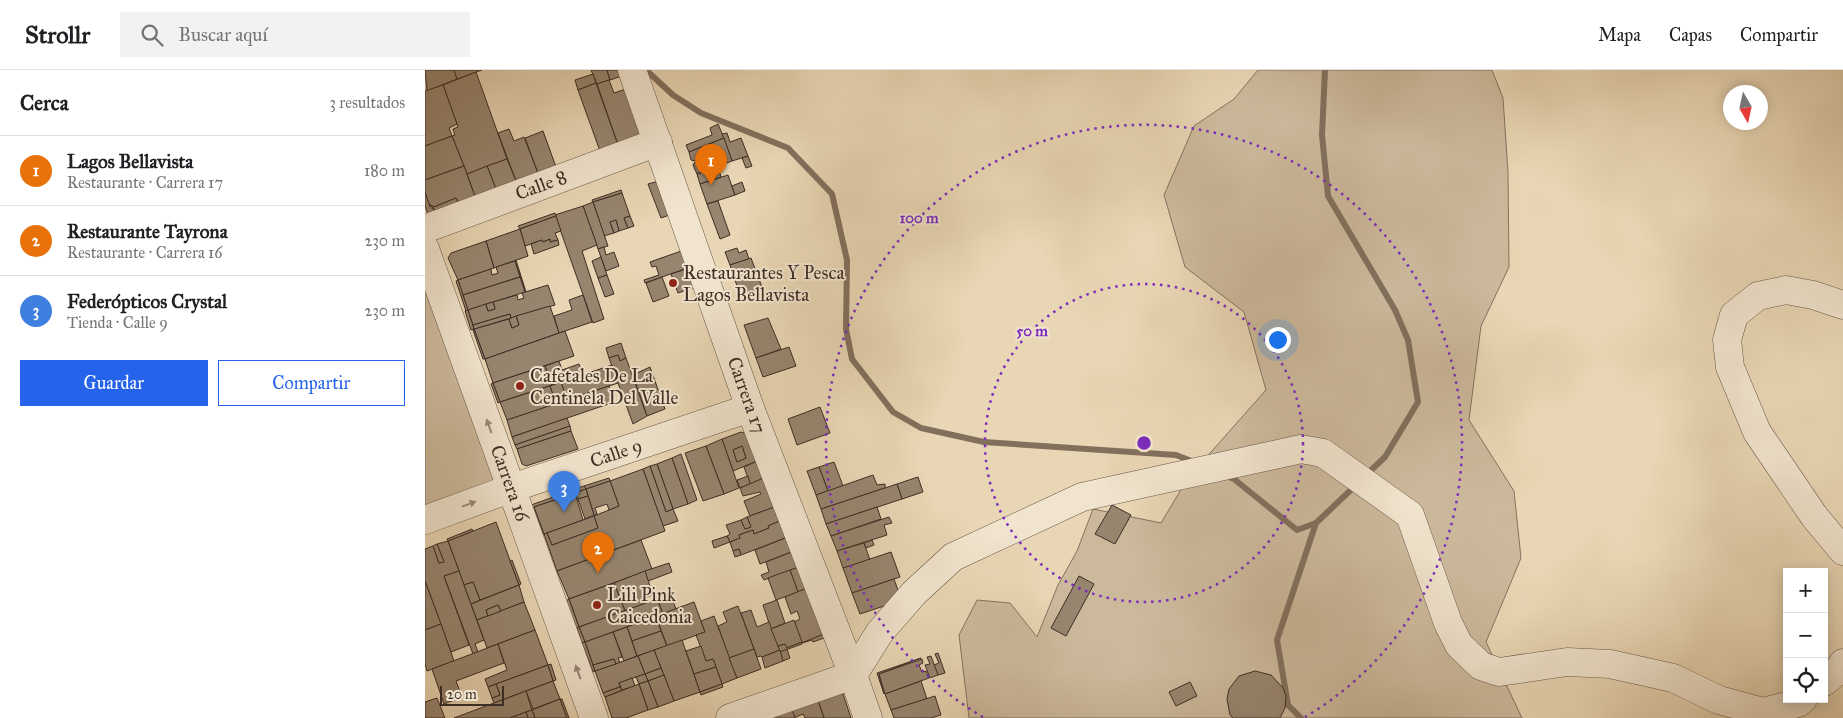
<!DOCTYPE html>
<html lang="es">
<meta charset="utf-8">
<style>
body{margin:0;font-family:"IM FELL Great Primer",serif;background:#f2f2f2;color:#202124}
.controls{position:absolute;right:15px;bottom:15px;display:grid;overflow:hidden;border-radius:0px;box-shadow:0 2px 12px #0003}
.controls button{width:45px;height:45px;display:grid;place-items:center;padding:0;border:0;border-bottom:1px solid #e0e0e0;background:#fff;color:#202124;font:25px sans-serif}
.compass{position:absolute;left:1298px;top:15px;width:45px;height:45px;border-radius:50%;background:#fff;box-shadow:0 2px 12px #0003;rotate:171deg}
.scale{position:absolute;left:15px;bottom:12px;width:64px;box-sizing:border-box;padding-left:5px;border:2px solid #3e2d25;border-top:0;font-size:14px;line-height:18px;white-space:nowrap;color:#3e2d25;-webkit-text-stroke:4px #f1e4ce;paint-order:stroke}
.you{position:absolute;left:852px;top:269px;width:18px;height:18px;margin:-12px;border:4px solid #fff;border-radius:50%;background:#1a73e8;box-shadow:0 0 0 8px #1a73e833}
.badge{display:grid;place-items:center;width:32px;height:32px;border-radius:50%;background:#2563eb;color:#fff;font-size:16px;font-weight:700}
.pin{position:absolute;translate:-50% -41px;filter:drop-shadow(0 1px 2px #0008)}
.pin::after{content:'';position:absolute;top:26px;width:18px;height:15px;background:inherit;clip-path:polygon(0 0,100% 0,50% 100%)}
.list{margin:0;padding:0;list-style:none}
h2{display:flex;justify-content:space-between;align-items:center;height:65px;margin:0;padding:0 20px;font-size:21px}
h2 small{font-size:16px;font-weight:400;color:#757577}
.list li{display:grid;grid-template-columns:32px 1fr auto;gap:15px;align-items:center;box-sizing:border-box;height:70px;padding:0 20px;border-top:1px solid #e0e0e0}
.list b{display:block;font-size:19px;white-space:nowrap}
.list p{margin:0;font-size:16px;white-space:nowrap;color:#757577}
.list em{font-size:16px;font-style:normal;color:#757577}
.actions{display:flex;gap:10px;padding:15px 20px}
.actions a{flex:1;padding:11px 0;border:1px solid #2563eb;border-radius:0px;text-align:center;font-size:18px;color:#2563eb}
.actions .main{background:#2563eb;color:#fff}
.icon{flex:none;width:28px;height:28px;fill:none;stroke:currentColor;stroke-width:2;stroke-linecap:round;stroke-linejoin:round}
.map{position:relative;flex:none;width:1418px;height:648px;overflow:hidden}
header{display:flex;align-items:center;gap:30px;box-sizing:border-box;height:70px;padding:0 25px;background:#fff;border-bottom:1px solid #e0e0e0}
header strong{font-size:24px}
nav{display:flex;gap:28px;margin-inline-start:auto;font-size:18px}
.search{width:350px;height:45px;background:#f2f2f2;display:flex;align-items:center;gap:12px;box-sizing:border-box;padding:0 18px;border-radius:0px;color:#757577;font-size:19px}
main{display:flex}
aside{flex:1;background:#fff}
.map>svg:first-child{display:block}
.green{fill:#ccb99c;stroke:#857360}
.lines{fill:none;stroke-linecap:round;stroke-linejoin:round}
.stream{stroke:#82705d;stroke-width:6}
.building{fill:#97856f;stroke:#3e2d25;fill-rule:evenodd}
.minor-casing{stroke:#695749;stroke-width:29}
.minor{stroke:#f1e4ce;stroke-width:28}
.oneway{fill:#98887a}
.ring{fill:none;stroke:#7b2cbf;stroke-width:2.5;stroke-dasharray:2.5 5}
.poi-dot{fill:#8f2418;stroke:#f1e4ce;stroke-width:2}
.labels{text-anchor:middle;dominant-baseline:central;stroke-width:4;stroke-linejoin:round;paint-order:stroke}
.street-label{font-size:19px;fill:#3e2d25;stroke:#f1e4ce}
.poi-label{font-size:19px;fill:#3e2d25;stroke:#f1e4ce;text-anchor:start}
.centre{fill:#7b2cbf;stroke:#f1e4ce;stroke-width:2.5}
.ring-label{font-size:15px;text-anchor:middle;font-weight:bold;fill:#7b2cbf;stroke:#f1e4ce;stroke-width:4;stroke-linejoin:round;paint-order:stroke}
</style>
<header>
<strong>Strollr</strong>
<div class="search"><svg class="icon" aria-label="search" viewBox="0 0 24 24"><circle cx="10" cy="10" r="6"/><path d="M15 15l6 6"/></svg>Buscar aquí</div>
<nav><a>Mapa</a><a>Capas</a><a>Compartir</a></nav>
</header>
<main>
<aside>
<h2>Cerca<small>3 resultados</small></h2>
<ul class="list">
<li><span class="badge" style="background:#e8710a">1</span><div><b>Lagos Bellavista</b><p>Restaurante · Carrera 17</p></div><em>180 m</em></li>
<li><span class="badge" style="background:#e8710a">2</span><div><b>Restaurante Tayrona</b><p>Restaurante · Carrera 16</p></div><em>230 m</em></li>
<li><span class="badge" style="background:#3f7fe0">3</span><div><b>Federópticos Crystal</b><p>Tienda · Calle 9</p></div><em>230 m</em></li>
</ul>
<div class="actions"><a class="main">Guardar</a><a>Compartir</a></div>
</aside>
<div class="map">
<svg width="1418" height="648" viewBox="0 0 1418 648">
<rect width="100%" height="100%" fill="#e9d6b4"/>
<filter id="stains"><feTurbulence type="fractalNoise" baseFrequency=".004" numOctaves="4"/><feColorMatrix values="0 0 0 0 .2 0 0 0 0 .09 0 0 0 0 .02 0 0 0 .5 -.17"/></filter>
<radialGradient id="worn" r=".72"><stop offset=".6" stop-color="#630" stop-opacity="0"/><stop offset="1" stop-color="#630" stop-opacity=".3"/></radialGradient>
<g class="green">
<path d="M833,0H1067L1078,28L1083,102L1084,197L1056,256L1044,350L1089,421L1096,488L1061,572L1097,648H544L534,565L552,530L585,533L612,567L633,515L652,481L668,439L736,453L763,408L841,320L819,242L760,197L739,125L769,56L809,29Z"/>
<path d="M0,179L87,418L0,450Z"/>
</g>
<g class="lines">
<g class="stream">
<path d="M221,0L248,25L276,43L363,78L407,124L422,190L421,259L427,289L468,342L496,358L559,372L751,385L769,392"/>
<path d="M900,0L897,65L903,126L970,240L983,270L993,332L960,387L941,405"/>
<path d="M799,405L809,409L872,460L891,453"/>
<path d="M876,648L863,635L852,570L891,453L931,415"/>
</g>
</g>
<g class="building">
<path d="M0,0H29L32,9L2,21Z"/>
<path d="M29,0H57L32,9Z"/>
<path d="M166,0H182L185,10L172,14Z"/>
<path d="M182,0H195L197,6L185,10Z"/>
<path d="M51,2L82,89L42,104L27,66L30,65L28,59L33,57L18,15Z"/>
<path d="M168,4L171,13L153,20L150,10Z"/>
<path d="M184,10L189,23L201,19L217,66L193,75L172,14Z"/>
<path d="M171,13L193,75L175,81L153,20Z"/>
<path d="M18,15L32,54L24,58L27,66L0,76V21Z"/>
<path d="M293,54L299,68L264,82L261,75L287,65L285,58Z"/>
<path d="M84,59L89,71L99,67L113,103L91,111L73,63Z"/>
<path d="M118,61L131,97L113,103L100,68Z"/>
<path d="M302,63L305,72L316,68L323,86L307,91L297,64Z"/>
<path d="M27,66L39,96L0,110V76Z"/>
<path d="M299,68L307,91L272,104L268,95L271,91L266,90L264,82Z"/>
<path d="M323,86L327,96L321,98L317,88Z"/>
<path d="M82,89L91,111L71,119L62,96Z"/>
<path d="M39,96L50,126L33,133L31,128L9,137L4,134L0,122V110Z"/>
<path d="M62,96L71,119L50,126L42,104Z"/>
<path d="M293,97L296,107L275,114L272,104Z"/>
<path d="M303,105L310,125L282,134L275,114Z"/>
<path d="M234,111L253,142L236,148L223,114Z"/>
<path d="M317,112L320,121L310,125L307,116Z"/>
<path d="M196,120L197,123L168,132L167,130Z"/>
<path d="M0,122L5,137L11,141L3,144L0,136Z"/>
<path d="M197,123L205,146L199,148L203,158L194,161L191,150L185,152L189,163L179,166L168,132Z"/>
<path d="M31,128L33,133L11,141L4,134L9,137Z"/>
<path d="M293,131L305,165L295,169L282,134Z"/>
<path d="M168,132L183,176L173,179L158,136Z"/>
<path d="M158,136L172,175L157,181L179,249L168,253L130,145Z"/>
<path d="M130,143L131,146L95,159L93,156Z"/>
<path d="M131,146L136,161L130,163L133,170L125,172V169L118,172L117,170L100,176L95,159Z"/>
<path d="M205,146L209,156L203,158L199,148Z"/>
<path d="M191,150L194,161L189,163L185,152Z"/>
<path d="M95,159L103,186L69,198L61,171Z"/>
<path d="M125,169V172L133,170L134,175L109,184L106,174L117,170L118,172Z"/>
<path d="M61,171L69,198L33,210L23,188L26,183Z"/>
<path d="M179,177L181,185L189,182L194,196L181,201L173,179Z"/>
<path d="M312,178L314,183L321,180L324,189L305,195L300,182Z"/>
<path d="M262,179L268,196L220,213L219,210L234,205L231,196L227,197L225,192Z"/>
<path d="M176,187L182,205L173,208L167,191Z"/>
<path d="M326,188L337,217L315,225L305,195Z"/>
<path d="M91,190L101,222H100L90,191Z"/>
<path d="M90,191L95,207L38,225L33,210L66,199L67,205L73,203L71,197Z"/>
<path d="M270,196L277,215L253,223L246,204Z"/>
<path d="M182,205L189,224L180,227L173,208Z"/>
<path d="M95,207L100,222L43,240L38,225Z"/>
<path d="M237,207L244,226L228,232L221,213Z"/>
<path d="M33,210L43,240L41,241L31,211Z"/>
<path d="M123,215L130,235L86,248L85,244L48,255L43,240L61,234L63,241L70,239L68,232L92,225L93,230L99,228L97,223Z"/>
<path d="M158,225L167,252L134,263L129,246L147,240L144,230Z"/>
<path d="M68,232L70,239L63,241L61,234Z"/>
<path d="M125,236L134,263L60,289L49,259L84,249L87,258L94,255L91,246Z"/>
<path d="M43,240L49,259L46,260L40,241Z"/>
<path d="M85,244L86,248L49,259L48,255Z"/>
<path d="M91,246L94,255L87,258L84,249Z"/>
<path d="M343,248L356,279L331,288L319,255Z"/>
<path d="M49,259L60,289H58L48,260Z"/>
<path d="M140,261L149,286L68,313L60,289Z"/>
<path d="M196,273L201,288L195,291L193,285L184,288L181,278Z"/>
<path d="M364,277L371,296L338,307L331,288Z"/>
<path d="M193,285L195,291L201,288L222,346L208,354L184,288Z"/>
<path d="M134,291L137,300L154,294L158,305L127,315L120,296Z"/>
<path d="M187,295L193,313L142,330L136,312Z"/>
<path d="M120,296L127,315L75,332L68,313Z"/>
<path d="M225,297L240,339L222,346L208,305Z"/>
<path d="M136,312L142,330L131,334L125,316Z"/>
<path d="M68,313L75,332L73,333L66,314Z"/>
<path d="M125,316L131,334L82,350L75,332Z"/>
<path d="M184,316L189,332L87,367L82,350Z"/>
<path d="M395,337L405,363L372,375L363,349Z"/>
<path d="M142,348L145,356L90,375L87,367Z"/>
<path d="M145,356L146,361L92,379L90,375Z"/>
<path d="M146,361L153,379L101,396L97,394L92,379Z"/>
<path d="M316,362L322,364L332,391L308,401L297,369ZM317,376L321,388L312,392L308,380Z"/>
<path d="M297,369L314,418L299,424L281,376Z"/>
<path d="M281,376L299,424L278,431L260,383Z"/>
<path d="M317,376L321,388L312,392L308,380Z"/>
<path d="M256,384L272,430L263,434L247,388Z"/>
<path d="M247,388L263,434L248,439L232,394Z"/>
<path d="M335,390L341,407L325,414L319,397Z"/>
<path d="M409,392L418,416L403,421L394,397Z"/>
<path d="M232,394L248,439L241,442L225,396Z"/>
<path d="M225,396L241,442L248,439L253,451L238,456L218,399Z"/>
<path d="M394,397L403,421L391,425L382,401Z"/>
<path d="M218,399L240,461L132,501L119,464L122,463L127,475L173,458L169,446L194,436L185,411Z"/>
<path d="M448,405L452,415L460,414V418L396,439L391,425Z"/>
<path d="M323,406L325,414L315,418L312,410Z"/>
<path d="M341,407L352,436L325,446L319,431L336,424L335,422L318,426L315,418Z"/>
<path d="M493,407L498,422L477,429L472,414Z"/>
<path d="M184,408L185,411L161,419L159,416Z"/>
<path d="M185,411L194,436L184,440L182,434L170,438L172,444L169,445L161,419Z"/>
<path d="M472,414L477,429L401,454L396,439Z"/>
<path d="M159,416L161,419L109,437L119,464L116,465L106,435Z"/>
<path d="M161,419L163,426L153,429L150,423Z"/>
<path d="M150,423L158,450L119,464L109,437Z"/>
<path d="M163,426L169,445L160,449L153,429Z"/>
<path d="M687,435L706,445L690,474L670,464Z"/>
<path d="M352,436L357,450L343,456L344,458L329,464L328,460L314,465L315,468L305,472L302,466L305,464L301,455L316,450L320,459L326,457L322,447Z"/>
<path d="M452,437L456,449L406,466L401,454Z"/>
<path d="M169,446L173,458L127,475L122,463Z"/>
<path d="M322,447L326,457L320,459L316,450Z"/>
<path d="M464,447L467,453L459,455L462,465L412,481L406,466Z"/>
<path d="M357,450L363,467L316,485L314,479L308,481L305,472L315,468L314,465L328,460L329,464L344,458L343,456Z"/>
<path d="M71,452L94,515L55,530L48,512L39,515L23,471Z"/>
<path d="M47,459L48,461L23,471L22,469Z"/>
<path d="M302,466L305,472L289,478L287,471Z"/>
<path d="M363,467L369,481L335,494L330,480Z"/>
<path d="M216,470L227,499L144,529L132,501Z"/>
<path d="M447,470L449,475L441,478L439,473Z"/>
<path d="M23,471L34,501L19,506L44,575L26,582L0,511V479L8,476L14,493L19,492L12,474Z"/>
<path d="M439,473L445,490L418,498L412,481Z"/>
<path d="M12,474L19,492L14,493L8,476Z"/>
<path d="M314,479L316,485L310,487L308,481Z"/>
<path d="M369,481L374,497L339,510L336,505L344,502L341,492Z"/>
<path d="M466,482L475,507L427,523L418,498Z"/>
<path d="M87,490L96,514L94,515L85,491Z"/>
<path d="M244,493L247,502L223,511L220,501Z"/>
<path d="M374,497L382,518L373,522L365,500Z"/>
<path d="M365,500L373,522L351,530L343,508Z"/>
<path d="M34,501L59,570L50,574L53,582L48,584L19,506Z"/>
<path d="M220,501L228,525L219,528L221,533L200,541L189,513Z"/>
<path d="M654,506L669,514L641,566L626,558Z"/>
<path d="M469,509L475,526L464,530L465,534L435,544L427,523Z"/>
<path d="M0,511L16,554L0,560Z"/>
<path d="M48,512L55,530L46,534L39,515Z"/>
<path d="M189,513L200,541L154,557L144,529Z"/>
<path d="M94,515L99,532L76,541L73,535L61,540L63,546L52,550L46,534Z"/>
<path d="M382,518L399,564L377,573L369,552L375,549L372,541L366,544L360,527Z"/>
<path d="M245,524L251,539L238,544L232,529Z"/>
<path d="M144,529L154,557L151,559L141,531Z"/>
<path d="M232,529L238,544L160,572L154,557Z"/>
<path d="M352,530L360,553L346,559L338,535Z"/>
<path d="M99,532L110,560L62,578L52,550Z"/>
<path d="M269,532L280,562L242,576L231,546Z"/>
<path d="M73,535L76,541L63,546L61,540Z"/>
<path d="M313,536L329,579L304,588L293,556L302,552L298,542Z"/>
<path d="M326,540L332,557L344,552L355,580L337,587L336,586L332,587L316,543Z"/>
<path d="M231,546L236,561L207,571L202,557Z"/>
<path d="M289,546L312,608L297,614L288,589L281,591L271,565L280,562L276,551Z"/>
<path d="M369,550L377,572L362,578L360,574L353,576L346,559Z"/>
<path d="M16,554L29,591L2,601L0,594V560Z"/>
<path d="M154,557L160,572L157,573L152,558Z"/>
<path d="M202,557L212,586L199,591L188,562Z"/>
<path d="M110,560L123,595L63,617L60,609L82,600L73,574Z"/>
<path d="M236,561L242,576L212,586L207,571Z"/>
<path d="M188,562L197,587L193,588L195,593L191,594L189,589L168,595L160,572Z"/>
<path d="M399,564L402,567L388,572L387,570L377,573Z"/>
<path d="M257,570L275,622L249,631L229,580Z"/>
<path d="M160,572L170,601L168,602L157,573Z"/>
<path d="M377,572V574L355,582L353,576L360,574L362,578Z"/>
<path d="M73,574L79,593L31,611L37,627L19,634L7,599Z"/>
<path d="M276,576L281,591L288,589L291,597L269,604L261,581Z"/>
<path d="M329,579L336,599L312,608L304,588Z"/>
<path d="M362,579L365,588L358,591L355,582Z"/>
<path d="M229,580L236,598L220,604L213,586Z"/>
<path d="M355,580L358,591L340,598L337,587Z"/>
<path d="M513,583L520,603L513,605L509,595L514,593L510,584Z"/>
<path d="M213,586L220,604L194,613L195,617L178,623L170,601Z"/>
<path d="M506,586L513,605L505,608L500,595L505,594L502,587Z"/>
<path d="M496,588L454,604L459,624L452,603Z"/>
<path d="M189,589L191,594L170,601L168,595Z"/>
<path d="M497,589L498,593L494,595L497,602L501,601L504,608L460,624L454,604Z"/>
<path d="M126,594L131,610L128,611L123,595Z"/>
<path d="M123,595L128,611L69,633L67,628L75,625L71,614Z"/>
<path d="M291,597L297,614L275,622L269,604Z"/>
<path d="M236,598L239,605L223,611L220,604Z"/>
<path d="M830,601L846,605L858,618L861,626L860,638L855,648H808L805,645L802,629L804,619L814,606Z"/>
<path d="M220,604L223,611L214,614L211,607Z"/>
<path d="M239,605L249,631L233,637L223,611Z"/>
<path d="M207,608L210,616L197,620L194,613Z"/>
<path d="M128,611L135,629L108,639L101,621Z"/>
<path d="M223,611L233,637L223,640L214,614Z"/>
<path d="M496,611L502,629L466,640L460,624Z"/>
<path d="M765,612L772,626L751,636L744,622Z"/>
<path d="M71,614L75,625L67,628L63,617Z"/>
<path d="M214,614L223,640L201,648H187L180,627Z"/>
<path d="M297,614L298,617L276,625L275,622Z"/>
<path d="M195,617L197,620L180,627L178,623Z"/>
<path d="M416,618L426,648H399L390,622Z"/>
<path d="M101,621L107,640L85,648H29Z"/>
<path d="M390,622L399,648H380L378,644L369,648L364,631Z"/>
<path d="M510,626L516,645L506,648H469L466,640Z"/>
<path d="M12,628L20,648H0V632Z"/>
<path d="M135,629L142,648H110L107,640Z"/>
<path d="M135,629H137L144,648H142Z"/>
<path d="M364,631L370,648H348L344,638Z"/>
<path d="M107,640L110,648H103L101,642Z"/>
<path d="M101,642L103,648H85Z"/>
</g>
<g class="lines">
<g class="minor-casing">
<g id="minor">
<path d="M207,0L325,338L428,605L443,648"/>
<path d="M0,159L233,72"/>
<path d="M0,179L169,648"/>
<path d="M1418,235L1388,225L1361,220L1333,226L1309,245L1302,270L1305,297L1332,362L1389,446L1418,481"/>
<path d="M0,450L87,418L325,338"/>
<path d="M1399,612L1414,600L1418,593"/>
<path d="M305,648L428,605L455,562L489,523L528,487L657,427L876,379L898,383L985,445L1023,553L1034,575L1056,596L1074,602L1142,592L1185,594L1248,608L1294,630L1338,642L1373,633L1378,629"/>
</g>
</g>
<use href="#minor" class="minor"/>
</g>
<defs><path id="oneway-solid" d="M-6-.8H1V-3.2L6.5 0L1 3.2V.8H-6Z" transform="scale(1.25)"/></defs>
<g class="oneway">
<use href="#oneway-solid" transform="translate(64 356) rotate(-110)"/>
<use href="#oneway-solid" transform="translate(44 434) rotate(-20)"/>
<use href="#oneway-solid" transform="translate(153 602) rotate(-110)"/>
</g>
<g class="ring">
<circle cx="719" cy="373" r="159"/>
<path d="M558 647A318 318 0 1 1 880 647"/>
</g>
<g class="poi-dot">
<circle cx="248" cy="213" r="5"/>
<circle cx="95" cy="316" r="5"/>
<circle cx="172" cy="535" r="5"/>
</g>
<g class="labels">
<g class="street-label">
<text transform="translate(116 115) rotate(-20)">Calle 8</text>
<text transform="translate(322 325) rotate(70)">Carrera 17</text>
<text transform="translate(191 383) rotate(-19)">Calle 9</text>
<text transform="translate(85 413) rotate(70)">Carrera 16</text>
</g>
<g class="poi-label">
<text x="258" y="202">Restaurantes Y Pesca<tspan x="258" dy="22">Lagos Bellavista</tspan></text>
<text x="105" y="305">Cafetales De La<tspan x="105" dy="22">Centinela Del Valle</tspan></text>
<text x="182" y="524">Lili Pink<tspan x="182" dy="22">Caicedonia</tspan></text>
</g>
</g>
<circle cx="719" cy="373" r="8" class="centre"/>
<g class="ring-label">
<text x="494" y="153">100 m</text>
<text x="607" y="266">50 m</text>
</g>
<rect width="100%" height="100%" filter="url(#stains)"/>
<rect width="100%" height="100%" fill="url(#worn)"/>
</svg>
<div class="controls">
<button>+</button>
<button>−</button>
<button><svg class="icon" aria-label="locate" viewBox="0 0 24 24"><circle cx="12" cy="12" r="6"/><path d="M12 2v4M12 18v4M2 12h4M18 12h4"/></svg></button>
</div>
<svg class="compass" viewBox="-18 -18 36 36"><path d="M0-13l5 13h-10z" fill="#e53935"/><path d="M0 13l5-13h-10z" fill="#757577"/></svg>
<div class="scale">20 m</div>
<div class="you"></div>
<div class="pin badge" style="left:286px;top:115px;background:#e8710a">1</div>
<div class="pin badge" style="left:173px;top:503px;background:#e8710a">2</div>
<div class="pin badge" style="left:139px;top:442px;background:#3f7fe0">3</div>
</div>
</main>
